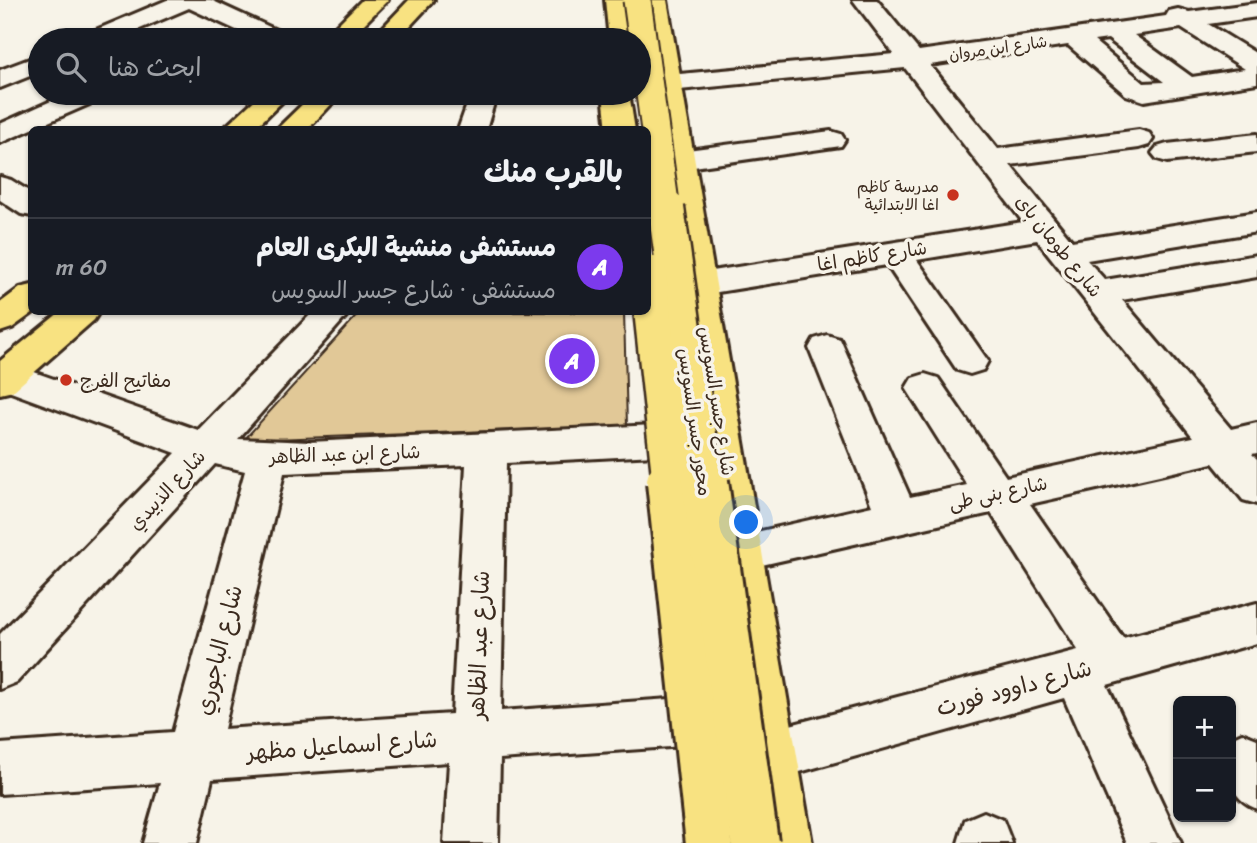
<!DOCTYPE html>
<html lang="ar">
<meta charset="utf-8">
<style>
body{margin:0;font-family:Sriracha,"Playpen Sans Arabic",sans-serif;background:#242831;color:#f1f3f6;direction:rtl}
.controls{position:absolute;right:21px;bottom:21px;display:grid;overflow:hidden;border-radius:10px;box-shadow:0 2px 5px #0004}
.controls button{width:63px;height:63px;display:grid;place-items:center;padding:0;border:0;border-bottom:2px solid #363941;background:#171b24;color:#f1f3f6;font:35px sans-serif}
.you{position:absolute;left:747px;top:523px;width:24px;height:24px;margin:-18px;border:5px solid #fff;border-radius:50%;background:#1a73e8;box-shadow:0 0 0 10px #1a73e833}
.badge{display:grid;place-items:center;width:46px;height:46px;border-radius:50%;background:#7c3aed;color:#fff;font-size:23px;font-weight:700}
.pin{position:absolute;translate:-50% -50%;border:4px solid #fff;box-shadow:0 2px 7px #0006}
.list{margin:0;padding:0;list-style:none}
h2{display:flex;justify-content:space-between;align-items:center;height:91px;margin:0;padding:0 28px;font-size:30px}
h2 small{font-size:23px;font-weight:400;color:#9ea1a6}
.list li{display:grid;grid-template-columns:46px 1fr auto;gap:21px;align-items:center;box-sizing:border-box;height:98px;padding:0 28px;border-top:2px solid #363941}
.list b{display:block;font-size:26px;white-space:nowrap}
.list p{margin:0;font-size:23px;white-space:nowrap;color:#9ea1a6}
.list em{font-size:23px;font-style:normal;color:#9ea1a6}
.icon{flex:none;width:38px;height:38px;fill:none;stroke:currentColor;stroke-width:2;stroke-linecap:round;stroke-linejoin:round}
.map{position:relative;flex:none;width:1257px;height:843px;overflow:hidden;direction:ltr}
.search{position:absolute;background:#171b24;box-shadow:0 2px 5px #0004;left:28px;top:28px;width:623px;height:77px;display:flex;align-items:center;gap:18px;box-sizing:border-box;padding:0 24px;border-radius:38px;color:#9ea1a6;font-size:26px}
.panel{position:absolute;background:#171b24;box-shadow:0 2px 5px #0004;left:28px;top:126px;width:623px;height:189px;border-radius:10px;direction:rtl}
.map>svg:first-child{display:block}
.building{fill:#e1c897;stroke:#3b2a1e;stroke-width:2}
.lines{fill:none;stroke-linecap:round;stroke-linejoin:round}
.minor-casing{stroke:#3b2a1e;stroke-width:6}
.major-casing{stroke:#3b2a1e;stroke-width:6}
.minor{fill:#f7f3e8;fill-rule:evenodd}
.major{fill:#f8e281;fill-rule:evenodd}
.major-bridge-far2-casing{stroke:#3b2a1e;stroke-width:31;stroke-linecap:butt}
.major-bridge-far1-casing{stroke:#3b2a1e;stroke-width:41;stroke-linecap:butt}
.major-bridge-casing{stroke:#3b2a1e;stroke-width:52;stroke-linecap:butt}
.major-bridge-far2{stroke:#f8e281;stroke-width:27}
.major-bridge-far1{stroke:#f8e281;stroke-width:36}
.major-bridge{stroke:#f8e281;stroke-width:46}
.poi-dot{fill:#c8321e;stroke:#f7f3e8;stroke-width:2.5}
.labels{text-anchor:middle;dominant-baseline:central;stroke-width:7;stroke-linejoin:round;paint-order:stroke}
.far-street-label{font-size:16px;fill:#3b2a1e;stroke:#f7f3e8}
.far-poi-label{font-size:16px;fill:#3b2a1e;stroke:#f7f3e8;text-anchor:end}
.street-label{font-size:19px;fill:#3b2a1e;stroke:#f7f3e8}
.poi-label{font-size:19px;fill:#3b2a1e;stroke:#f7f3e8;text-anchor:start}
.near-street-label{font-size:23px;fill:#3b2a1e;stroke:#f7f3e8}
</style>
<div class="map">
<svg width="1257" height="843" viewBox="0 0 1257 843">
<rect width="100%" height="100%" fill="#f7f3e8"/>
<filter id="ink" filterUnits="userSpaceOnUse"><feTurbulence type="fractalNoise" baseFrequency=".0143" numOctaves="2"/><feDisplacementMap in="SourceGraphic" scale="14" xChannelSelector="R" yChannelSelector="G"/><feConvolveMatrix kernelMatrix="1 2 1 2 8 2 1 2 1" color-interpolation-filters="sRGB"/></filter>
<g filter="url(#ink)">
<path class="building" d="M360,312H624L627,426L244,440Z"/>
<g class="lines">
<g class="minor-casing">
<g id="minor">
<path d="M167,0H211L287,35L291,40H258L189,8L114,40H80L84,35Z"/>
<path d="M853,0H877L919,51L1166,16L1169,11L1178,9L1189,12L1257,3V17L1208,24L1257,54V83L1144,101L1126,95L1068,45L930,65L998,149L1139,130L1149,133L1153,139L1149,145L1139,148L1010,165L1072,241L1257,212V232L1087,260L1105,280L1257,255V277L1122,300L1231,429L1257,423V453L1252,454L1257,459V504L1243,500L1213,463L1030,504L1123,638L1257,603V643L1107,685L1181,843H1127L1064,698L771,780L753,773L746,755L753,737L771,730L1078,650L991,513L740,570L725,565L718,552L725,539L872,506L809,348L814,339L827,335L840,339L910,497L967,485L906,388L912,378L925,374L938,378L1006,477L1193,437L1037,240L917,260L988,361L983,370L970,374L957,370L887,265L699,295L687,292L682,284L687,276L699,273L1023,222L905,68L669,91L660,89L656,83L660,77L669,75L894,54ZM1181,28L1245,69L1192,77L1134,35ZM1108,39L1164,82L1144,83L1094,41Z"/>
<path d="M40,55V72L0,88V70Z"/>
<path d="M69,93H104L101,99L0,143V124Z"/>
<path d="M471,93H497L486,130H458Z"/>
<path d="M831,131L841,134L845,140L841,146L680,169L670,166L665,160L670,154L680,151Z"/>
<path d="M1257,134V152L1167,162L1157,159L1152,153L1157,147L1167,144Z"/>
<path d="M0,177L11,180L32,193V216L21,214L0,200Z"/>
<path d="M313,312H350L238,439L309,442L655,425L669,429L675,440L669,451L655,455L506,463L501,711L684,698L701,705L709,722L701,739L684,746L500,759L498,843H444L449,762L212,779L197,843H143L160,783L0,794V744L173,732L245,471L215,464L17,682L0,689V634L176,453L0,388V365L7,363L20,367L198,430ZM466,465L452,714L224,729L284,473Z"/>
<path d="M1242,733L1257,739V809C1222,794 1231,771 1231,738Z"/>
<path d="M984,812L1003,820L1012,843H958L965,820Z"/>
</g>
</g>
<g class="major-casing">
<g id="major">
<path d="M362,0H388L348,40H322Z"/>
<path d="M409,0H434L397,40H371Z"/>
<path d="M605,0H629L633,40H609Z"/>
<path d="M643,0H667L812,843H758Z"/>
<path d="M262,93H291L253,130H222Z"/>
<path d="M314,93H342L307,130H276Z"/>
<path d="M603,93H629L635,130H607Z"/>
<path d="M32,285V312H34L12,328L0,332V303L20,288Z"/>
<path d="M60,312H99L94,320L13,391L0,394V361Z"/>
</g>
</g>
<use href="#minor" class="minor"/>
<use href="#major" class="major"/>
<g class="major-bridge-far2-casing">
<path id="major-bridge-far2" d="M637,0L666,210"/>
</g>
<g class="major-bridge-far1-casing">
<g id="major-bridge-far1">
<path d="M666,208L705,484"/>
<path d="M648,273L671,484"/>
</g>
</g>
<g class="major-bridge-casing">
<g id="major-bridge">
<path d="M670,482L709,843"/>
<path d="M705,482L755,843"/>
</g>
</g>
<use href="#major-bridge-far2" class="major-bridge-far2"/>
<use href="#major-bridge-far1" class="major-bridge-far1"/>
<use href="#major-bridge" class="major-bridge"/>
</g>
</g>
<g class="poi-dot">
<circle cx="953" cy="195" r="7"/>
<circle cx="66" cy="380" r="7"/>
</g>
<g class="labels">
<g class="far-street-label">
<text transform="translate(998 48) rotate(-8)">شارع ابن مروان</text>
</g>
<g class="far-poi-label">
<text x="939" y="186">مدرسة كاظم<tspan x="939" dy="18">اغا الابتدائية</tspan></text>
</g>
<g class="street-label">
<text transform="translate(1059 246) rotate(51)">شارع طومان باى</text>
<text transform="translate(872 256) rotate(-9)">شارع كاظم اغا</text>
<text transform="translate(717 401) rotate(81)">شارع جسر السويس</text>
<text transform="translate(695 422) rotate(82)">محور جسر السويس</text>
<text transform="translate(345 454) rotate(-2)">شارع ابن عبد الظاهر</text>
<text transform="translate(167 490) rotate(-47)">شارع الذبيدي</text>
<text transform="translate(998 493) rotate(-12)">شارع بنى طى</text>
</g>
<g class="poi-label">
<text x="80" y="380">مفاتيح الفرج</text>
</g>
<g class="near-street-label">
<text transform="translate(479 645) rotate(-88)">شارع عبد الظاهر</text>
<text transform="translate(219 650) rotate(-76)">شارع الباجوري</text>
<text transform="translate(1014 688) rotate(-15)">شارع داوود فورت</text>
<text transform="translate(342 746) rotate(-4)">شارع اسماعيل مظهر</text>
</g>
</g>
</svg>
<div class="controls">
<button>+</button>
<button>−</button>
</div>
<div class="you"></div>
<div class="pin badge" style="left:572px;top:361px">A</div>
<div class="search"><svg class="icon" aria-label="search" viewBox="0 0 24 24"><circle cx="10" cy="10" r="6"/><path d="M15 15l6 6"/></svg>ابحث هنا</div>
<section class="panel">
<h2>بالقرب منك<small></small></h2>
<ul class="list">
<li><span class="badge">A</span><div><b>مستشفى منشية البكرى العام</b><p>مستشفى · شارع جسر السويس</p></div><em>60 m</em></li>
</ul>
</section>
</div>
